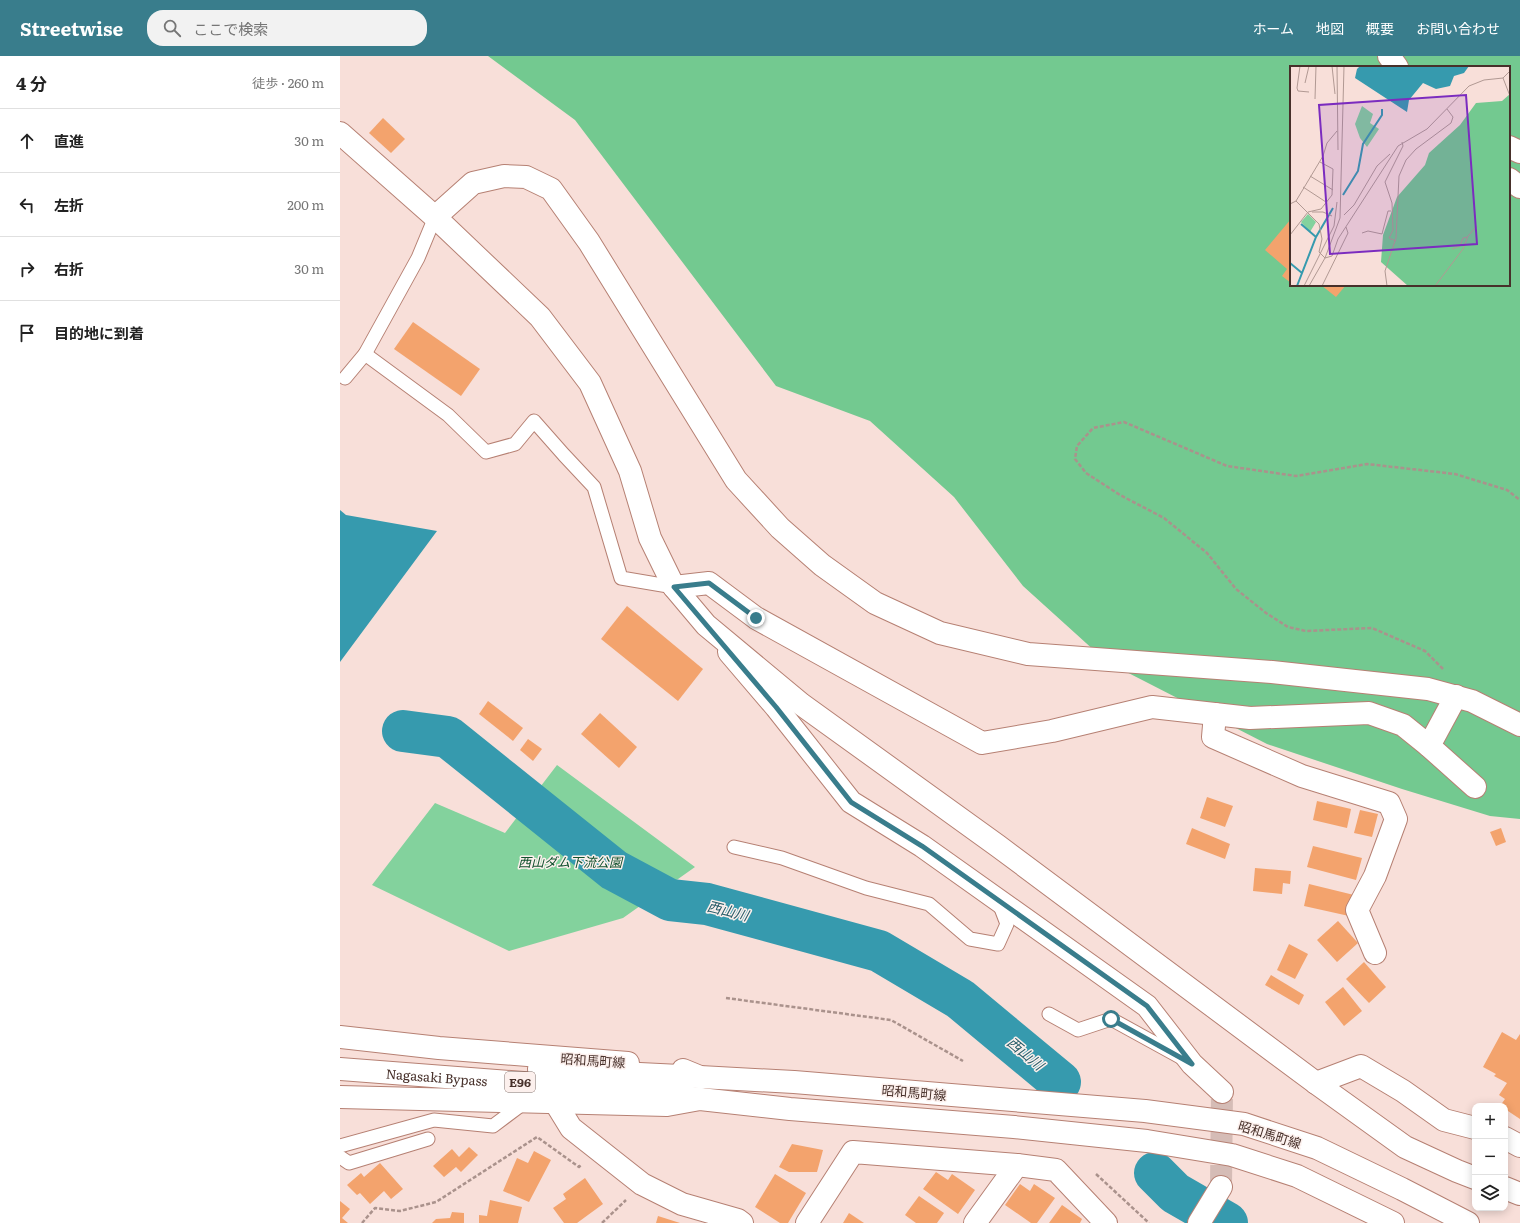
<!DOCTYPE html>
<html lang="ja">
<meta charset="utf-8">
<style>
body{margin:0;font-family:Literata,"Noto Sans JP",serif;background:#f2f2f2;color:#222}
.controls{position:absolute;right:12px;bottom:12px;display:grid;overflow:hidden;border-radius:8px;box-shadow:0 2px 10px #0003}
.controls button{width:36px;height:36px;display:grid;place-items:center;padding:0;border:0;border-bottom:1px solid #e0e0e0;background:#fff;color:#222;font:20px sans-serif}
.stop{position:absolute;width:12px;height:12px;margin:-9px;border:3px solid #397d8c;border-radius:50%;background:#fff}
.stop.end{background:#397d8c;border-color:#fff;box-shadow:0 1px 4px #0008}
.list{margin:0;padding:0;list-style:none}
h2{display:flex;justify-content:space-between;align-items:center;height:52px;margin:0;padding:0 16px;font-size:17px}
h2 small{font-size:13px;font-weight:400;color:#767676}
.list li{display:grid;grid-template-columns:26px 1fr auto;gap:12px;align-items:center;box-sizing:border-box;height:64px;padding:0 16px;border-top:1px solid #e0e0e0}
.list b{display:block;font-size:15px;white-space:nowrap}
.list em{font-size:13px;font-style:normal;color:#767676}
.icon{flex:none;width:22px;height:22px;fill:none;stroke:currentColor;stroke-width:2;stroke-linecap:round;stroke-linejoin:round}
.map{position:relative;flex:none;width:1180px;height:1167px;overflow:hidden}
header{display:flex;align-items:center;gap:24px;box-sizing:border-box;height:56px;padding:0 20px;background:#397d8c;color:#fff}
header strong{font-size:19px}
nav{display:flex;gap:22px;margin-inline-start:auto;font-size:14px}
.search{width:280px;height:36px;background:#f2f2f2;display:flex;align-items:center;gap:10px;box-sizing:border-box;padding:0 14px;border-radius:16px;color:#767676;font-size:15px}
main{display:flex}
aside{flex:1;background:#fff}
.map>svg:first-child{display:block}
.green{fill:#83d29d}
.forest{fill:#73c990;fill-rule:evenodd}
.water{fill:#369aae}
.lines{fill:none;stroke-linecap:round;stroke-linejoin:round}
.river{stroke:#369aae;stroke-width:42}
.building{fill:#f3a36d}
.minor-tunnel{stroke:#d5bcb6;stroke-width:22;stroke-dasharray:22 11;stroke-linecap:butt}
.service-casing{stroke:#b68073;stroke-width:15}
.minor-casing{stroke:#b68073;stroke-width:24}
.tertiary-casing{stroke:#b68073;stroke-width:24}
.secondary-casing{stroke:#b68073;stroke-width:24}
.motorway-casing{stroke:#b68073;stroke-width:24}
.path{stroke:#aa928c;stroke-width:2.5;stroke-dasharray:4 2;stroke-linecap:butt}
.service{stroke:#fff;stroke-width:13}
.minor{stroke:#fff;stroke-width:22}
.tertiary{stroke:#fff;stroke-width:22}
.secondary{stroke:#fff;stroke-width:22}
.motorway{stroke:#fff;stroke-width:22}
.route{stroke:#397d8c;stroke-width:5}
.labels{text-anchor:middle;dominant-baseline:central;stroke-width:3;stroke-linejoin:round;paint-order:stroke}
.shield{fill:#fcf0ed;stroke:#7d6a64;stroke-width:1}
.shield-label{font-size:12px;font-weight:bold;fill:#47302a}
.park-label{font-size:13px;font-style:italic;fill:#10512d;stroke:#fcf0ed}
.street-label{font-size:13px;fill:#47302a;stroke:#fcf0ed}
.water-label{font-size:14px;font-style:italic;fill:#285d69;stroke:#fcf0ed}
.inset-river{fill:none;stroke:#369aae;stroke-width:2}
.inset-road{fill:none;stroke:#b19993;stroke-width:1}
.view{fill:#7b2cbf;fill-opacity:0.15;stroke:#7b2cbf;stroke-width:2}
.inset-edge{fill:none;stroke:#47302a;stroke-width:2}
</style>
<header>
<strong>Streetwise</strong>
<div class="search"><svg class="icon" aria-label="search" viewBox="0 0 24 24"><circle cx="10" cy="10" r="6"/><path d="M15 15l6 6"/></svg>ここで検索</div>
<nav><a>ホーム</a><a>地図</a><a>概要</a><a>お問い合わせ</a></nav>
</header>
<main>
<aside>
<h2>4 分<small>徒歩 · 260 m</small></h2>
<ul class="list">
<li><svg class="icon" aria-label="ahead" viewBox="0 0 24 24"><path d="M12 20V5M6 11l6-6 6 6"/></svg><div><b>直進</b></div><em>30 m</em></li>
<li><svg class="icon" aria-label="left" viewBox="0 0 24 24"><path d="M17 20v-9H6M10 6l-5 5 5 5"/></svg><div><b>左折</b></div><em>200 m</em></li>
<li><svg class="icon" aria-label="right" viewBox="0 0 24 24"><path d="M7 20v-9h11M14 6l5 5-5 5"/></svg><div><b>右折</b></div><em>30 m</em></li>
<li><svg class="icon" aria-label="arrive" viewBox="0 0 24 24"><path d="M6 21V4h12l-3 4 3 4H6"/></svg><div><b>目的地に到着</b></div></li>
</ul>
</aside>
<div class="map">
<svg width="1180" height="1167" viewBox="0 0 1180 1167">
<rect width="100%" height="100%" fill="#f8dfd9"/>
<path class="green" d="M217,709L355,811L283,862L169,895L32,829L95,747L165,777Z"/>
<path class="forest" d="M148,0H1180V763L1150,760L1062,733L927,688L767,606L683,530L614,441L530,365L436,330L235,64ZM951,11H1169V229H951Z"/>
<path class="water" d="M0,454L6,459L97,475L0,606Z"/>
<g class="lines">
<g class="river">
<path d="M63,675L108,681L274,814L330,844L367,848L539,895L620,943L720,1026"/>
<path d="M815,1117L835,1137L887,1167"/>
</g>
</g>
<g class="building">
<path d="M43,62L65,83L51,97L29,77Z"/>
<path d="M951,163V227L942,220L947,213L925,194Z"/>
<path d="M981,229H1006L996,241Z"/>
<path d="M73,266L140,313L121,340L54,293Z"/>
<path d="M287,550L363,613L338,645L261,583Z"/>
<path d="M148,645L183,672L173,685L139,658Z"/>
<path d="M260,657L297,691L279,712L241,678Z"/>
<path d="M188,683L202,693L193,705L180,694Z"/>
<path d="M867,741L893,750L885,771L860,762Z"/>
<path d="M977,745L1011,753L1007,772L973,764Z"/>
<path d="M1020,754L1038,758L1032,781L1014,777Z"/>
<path d="M852,772L890,788L885,803L846,788Z"/>
<path d="M1161,772L1166,786L1156,790L1150,776Z"/>
<path d="M973,790L1022,802L1016,824L967,811Z"/>
<path d="M915,812L951,815L950,828L943,827L942,838L913,835Z"/>
<path d="M969,828L1014,839L1009,860L964,850Z"/>
<path d="M998,865L1018,887L997,906L977,884Z"/>
<path d="M949,888L968,898L955,923L937,914Z"/>
<path d="M1024,906L1046,931L1029,947L1006,923Z"/>
<path d="M931,919L964,939L959,949L925,929Z"/>
<path d="M1003,931L1022,955L1004,970L985,946Z"/>
<path d="M1162,976L1176,984L1180,978V1063L1165,1053V1050H1160L1165,1043L1159,1039L1167,1027L1154,1020L1156,1018L1143,1011Z"/>
<path d="M452,1088L483,1094L477,1116H449L439,1111Z"/>
<path d="M129,1091L138,1099L121,1116L116,1111L104,1121L93,1110L112,1093L119,1101Z"/>
<path d="M194,1095L211,1104L189,1146L163,1135L177,1102L188,1107Z"/>
<path d="M40,1107L63,1133L51,1143L44,1135L30,1148L20,1137L17,1139L7,1129L21,1117L24,1121Z"/>
<path d="M596,1116L608,1124L612,1118L635,1134L618,1158L583,1133Z"/>
<path d="M435,1118L466,1137L448,1167H440L415,1151Z"/>
<path d="M245,1122L263,1148L237,1167H224L213,1152L226,1143L223,1138Z"/>
<path d="M680,1128L690,1135L694,1128L715,1142L697,1167H691L665,1149Z"/>
<path d="M579,1140L604,1157L597,1167H576L565,1159Z"/>
<path d="M150,1144L182,1151L178,1167H139V1159L147,1160Z"/>
<path d="M0,1145L10,1153L2,1162L8,1167H0Z"/>
<path d="M722,1149L742,1163L740,1167H709Z"/>
<path d="M112,1156L124,1157V1167H92L96,1163L110,1162Z"/>
<path d="M509,1157L524,1167H503Z"/>
<path d="M318,1160L340,1167H316Z"/>
</g>
<g class="lines">
<path class="minor-tunnel" d="M881,1131L882,1036"/>
<g class="service-casing">
<g id="service">
<path d="M25,298L108,359L146,396L175,388L194,365L224,399L254,431L281,522L334,531"/>
<path d="M5,322L25,298L78,202L95,161"/>
<path d="M394,791L442,802L526,832L589,848L630,883L658,888L667,868L659,847"/>
<path d="M709,958L738,974L771,963L842,1002"/>
<path d="M0,1090L94,1064L153,1070L185,1046"/>
<path d="M0,1101L9,1107L88,1083"/>
</g>
</g>
<g class="minor-casing">
<g id="minor">
<path d="M1049,0L1057,11"/>
<path d="M1169,91L1180,96"/>
<path d="M1169,123L1180,131"/>
<path d="M334,531L369,527L416,562L642,687L712,675L812,651L910,662L1029,657L1063,669L1089,690L1116,640"/>
<path d="M389,596L436,651L511,746L582,790L807,950L852,1008L882,1036"/>
<path d="M875,658L873,681L962,720L1049,747L1056,763L1035,820L1017,854L1035,897"/>
<path d="M1089,690L1135,731"/>
<path d="M976,1027L1021,1010L1063,1035L1104,1064L1135,1072"/>
<path d="M215,1046L231,1072L302,1128L342,1148L398,1164L402,1167"/>
<path d="M1165,1082L1180,1090"/>
<path d="M467,1167L513,1096L677,1109L716,1114L766,1167"/>
<path d="M635,1167L677,1109"/>
<path d="M859,1167L881,1131"/>
</g>
</g>
<g class="tertiary-casing">
<g id="tertiary">
<path d="M0,77L95,161L200,261L250,327L290,415L310,482L334,531L366,569L461,648L658,790L976,1027L1065,1091L1117,1115L1135,1122"/>
<path d="M95,161L133,127L164,120L186,121L211,133L249,186L396,424L440,472L482,509L535,547L600,577L688,598L932,616L1088,633L1132,645L1180,669"/>
<path d="M1165,1132L1180,1138"/>
</g>
</g>
<g class="secondary-casing">
<g id="secondary">
<path d="M0,981L99,992L288,1007"/>
<path d="M343,1014L360,1021L454,1026L805,1055L904,1068L977,1092L1062,1133L1128,1167"/>
<path d="M0,1041L327,1049L360,1043L450,1053L674,1071L807,1085L892,1099L957,1120L1053,1167"/>
</g>
</g>
<g class="motorway-casing">
<g id="motorway">
<path id="s1" d="M0,1013L301,1036L360,1043"/>
<path d="M199,1013L360,1021"/>
</g>
</g>
<g class="path">
<path d="M1103,613L1085,595L1032,572L966,575L948,571L926,557L896,533L867,497L824,462L780,439L746,417L735,403L737,390L753,372L784,366L887,410L956,420L1027,408L1115,418L1167,434L1180,444"/>
<path d="M386,942L551,964L623,1005"/>
<path d="M756,1118L809,1167"/>
<path d="M22,1167L35,1152L60,1155L96,1146L197,1081L239,1111L241,1109"/>
<path d="M262,1167L286,1144"/>
</g>
<use href="#service" class="service"/>
<use href="#minor" class="minor"/>
<use href="#tertiary" class="tertiary"/>
<use href="#secondary" class="secondary"/>
<use href="#motorway" class="motorway"/>
</g>
<g class="lines">
<path class="route" d="M416,562L369,527L334,531L436,651L511,746L582,790L807,950L852,1008L771,963"/>
</g>
<g class="labels">
<rect class="shield" x="165" y="1016" width="30" height="20" rx="3"/>
<g class="shield-label">
<text x="180" y="1026">E96</text>
</g>
<g class="park-label">
<text x="230" y="805">西山ダム下流公園</text>
</g>
<g class="street-label">
<text transform="translate(253 1004) rotate(4)">昭和馬町線</text>
<text stroke="none"><textPath href="#s1" startOffset="97">Nagasaki Bypass</textPath></text>
<text transform="translate(574 1036) rotate(5)">昭和馬町線</text>
<text transform="translate(930 1078) rotate(17)">昭和馬町線</text>
</g>
<g class="water-label">
<text transform="translate(388 854) rotate(14)">西山川</text>
<text transform="translate(686 997) rotate(40)">西山川</text>
</g>
</g>
<g transform="translate(950 10)">
<rect width="220" height="220" fill="#f8dfd9"/>
<path d="M72,40L83,48L80,57L89,63L77,81L70,72L65,58ZM18,148L26,156L20,166L11,156Z" fill="#83d29d"/>
<path d="M220,28V220H118L91,196L93,169L107,131L135,99L139,87L170,59L186,37L212,35Z" fill="#73c990"/>
<path d="M70,0H179L174,7L164,10L160,20L146,23L133,17L119,34L117,46L65,12L67,3Z" fill="#369aae"/>
<path class="inset-river" d="M53,129L68,105L73,78L92,49V43M11,158L26,171M0,197L12,207M7,220L26,171L43,142"/>
<path class="inset-road" d="M10,0L7,22L8,25L19,26M42,0L45,28M47,0L48,84M213,12L220,30M15,17L19,0M25,33L26,0M20,110L43,124M13,121L36,136M6,135L29,158L32,173L29,186L35,192L42,190L48,173L108,80L137,63L179,20L194,14L213,12L220,5M0,138L6,135L33,90L37,77L47,65M22,146H33L42,150M54,149L64,139L87,100L100,88M72,167L78,165L92,168L98,145H101M0,169L18,146L31,143L42,129L43,103L30,96M106,175L99,172L103,164L102,137L95,116L113,80L112,76M162,183L170,180L173,172L177,171M14,220L44,160L47,136M19,220L35,192L50,152L54,0M32,220L58,167L56,161M97,220L95,205L106,172L109,110L116,94L126,83L161,57L163,51L157,43M145,220L173,183L178,170L187,160"/>
<path class="view" d="M176,29L187,178L40,188L29,39Z"/>
<rect width="220" height="220" class="inset-edge"/>
</g>
</svg>
<div class="controls">
<button>+</button>
<button>−</button>
<button><svg class="icon" aria-label="layers" viewBox="0 0 24 24"><path d="M12 4l9 5-9 5-9-5zM3 14l9 5 9-5"/></svg></button>
</div>
<div class="stop" style="left:771px;top:963px"></div>
<div class="stop end" style="left:416px;top:562px"></div>
</div>
</main>
